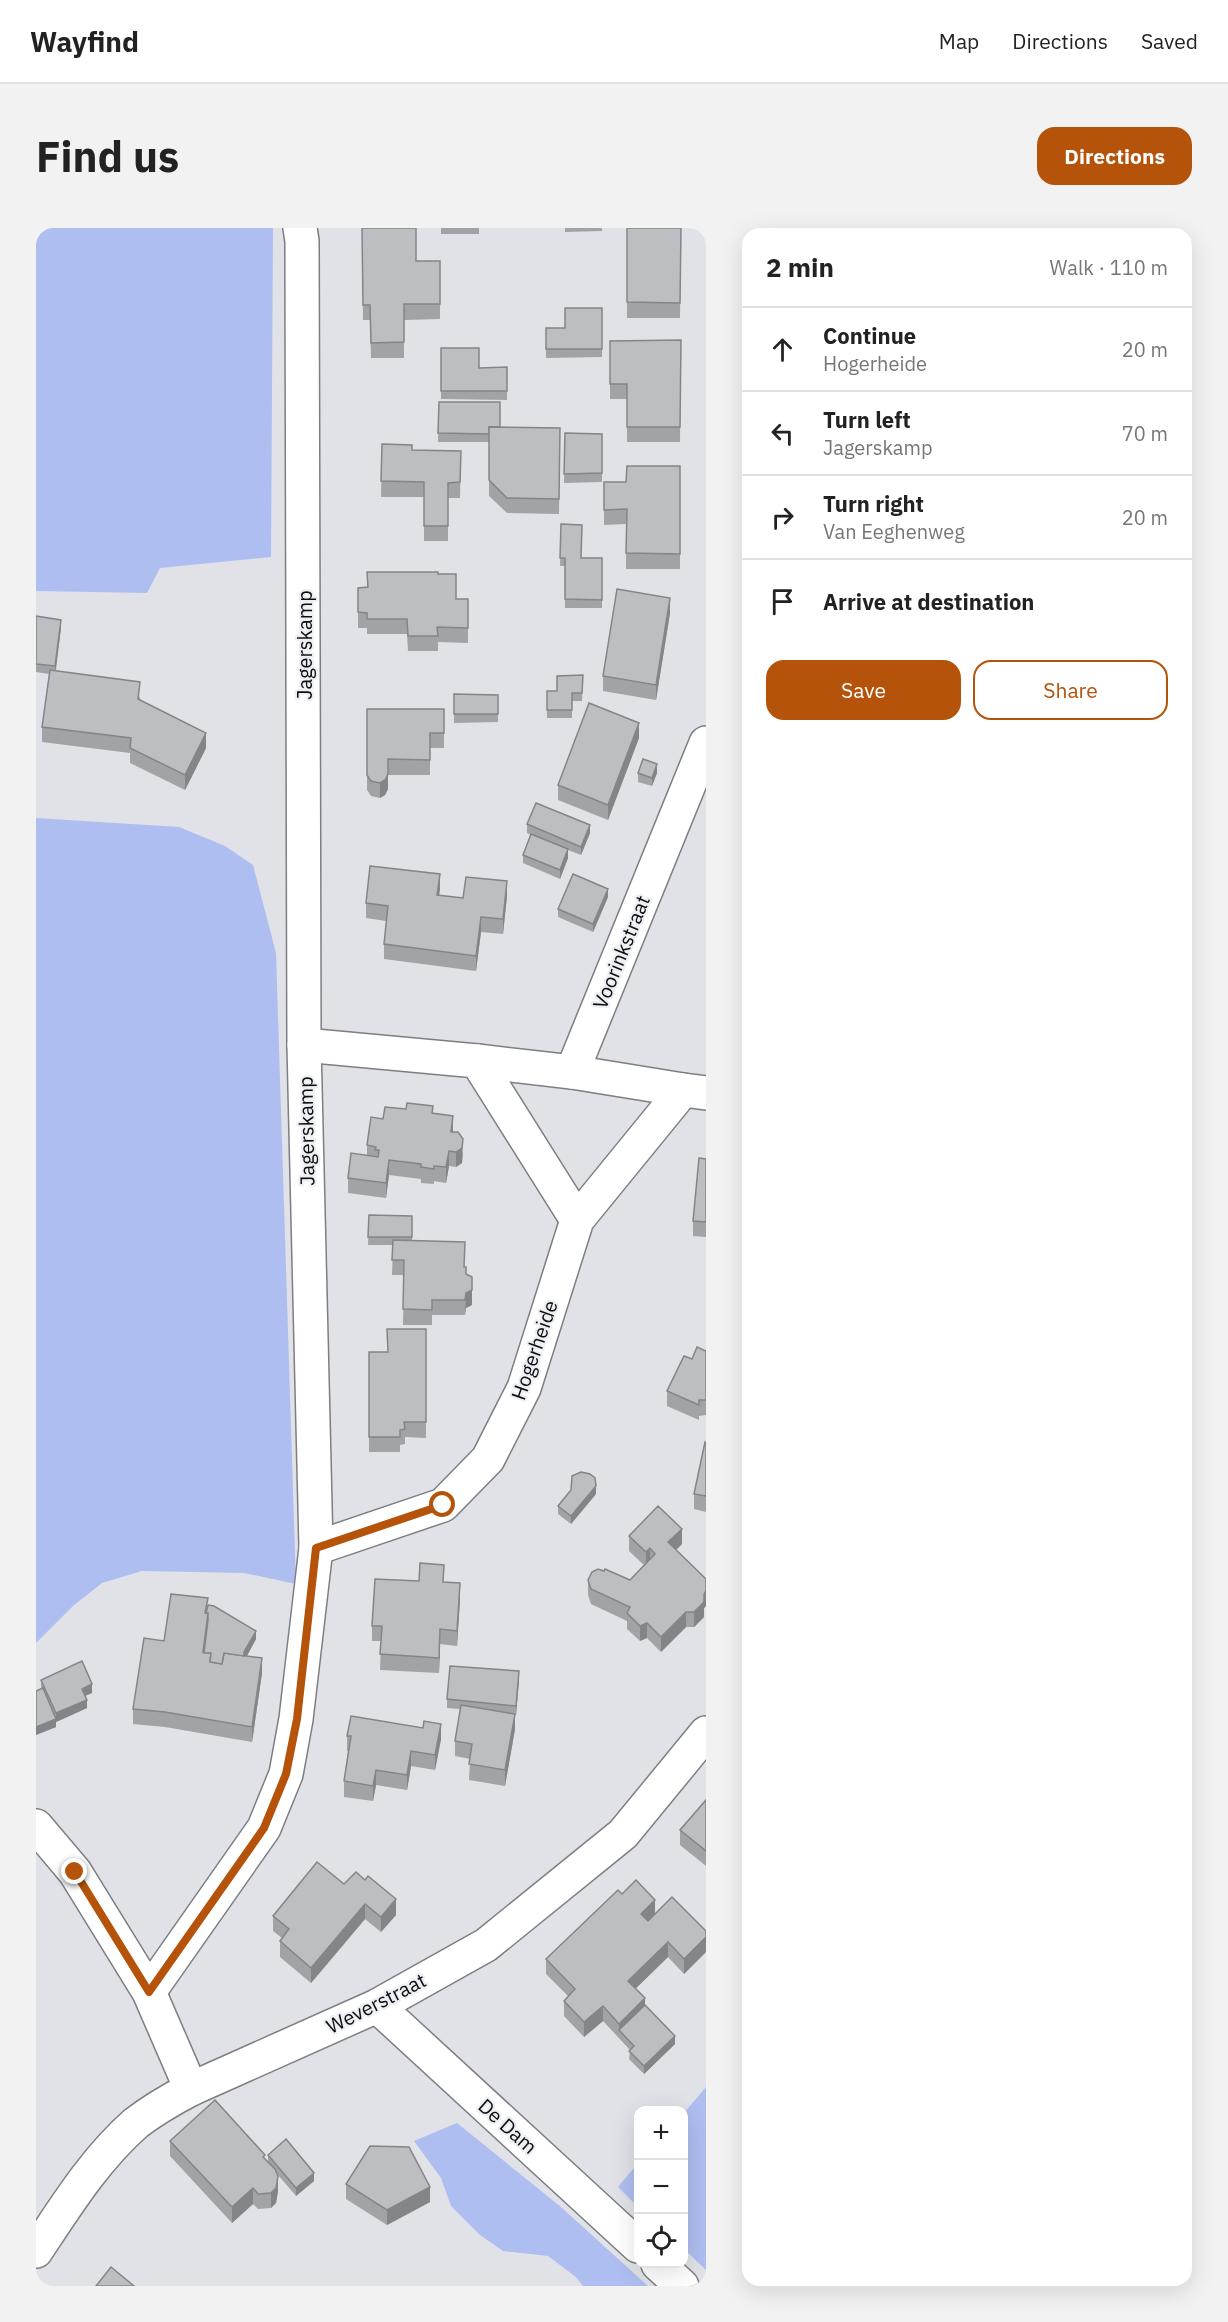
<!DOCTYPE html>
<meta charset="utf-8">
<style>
body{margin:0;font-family:"IBM Plex Sans",sans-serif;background:#f2f2f2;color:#222}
.controls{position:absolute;right:18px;bottom:18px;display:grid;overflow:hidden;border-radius:12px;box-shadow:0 6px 24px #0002}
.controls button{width:54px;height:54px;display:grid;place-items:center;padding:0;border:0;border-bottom:2px solid #e0e0e0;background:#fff;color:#222;font:30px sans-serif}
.stop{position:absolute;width:18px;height:18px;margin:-14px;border:4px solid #b45309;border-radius:50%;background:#fff}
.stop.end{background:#b45309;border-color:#fff;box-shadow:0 2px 6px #0008}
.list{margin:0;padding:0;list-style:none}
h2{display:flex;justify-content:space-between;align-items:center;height:78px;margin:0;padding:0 24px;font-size:26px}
h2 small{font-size:20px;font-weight:400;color:#767676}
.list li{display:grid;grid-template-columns:39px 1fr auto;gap:18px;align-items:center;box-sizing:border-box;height:84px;padding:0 24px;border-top:2px solid #e0e0e0}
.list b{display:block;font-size:22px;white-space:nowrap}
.list p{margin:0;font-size:20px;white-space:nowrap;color:#767676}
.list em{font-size:20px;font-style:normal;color:#767676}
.actions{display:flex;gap:12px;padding:18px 24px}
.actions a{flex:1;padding:14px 0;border:2px solid #b45309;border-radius:18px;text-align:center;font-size:21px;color:#b45309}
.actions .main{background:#b45309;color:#fff}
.icon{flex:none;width:33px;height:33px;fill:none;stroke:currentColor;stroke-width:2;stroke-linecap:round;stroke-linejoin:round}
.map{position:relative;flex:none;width:670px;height:2058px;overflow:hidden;border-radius:18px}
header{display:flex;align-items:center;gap:36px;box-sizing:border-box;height:84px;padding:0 30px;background:#fff;border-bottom:2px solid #e0e0e0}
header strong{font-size:28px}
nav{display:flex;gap:33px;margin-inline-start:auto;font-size:21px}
.intro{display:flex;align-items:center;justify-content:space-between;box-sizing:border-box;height:144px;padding:0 36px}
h1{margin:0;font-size:42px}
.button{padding:15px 27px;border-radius:18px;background:#b45309;color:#fff;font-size:21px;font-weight:700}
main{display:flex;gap:36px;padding:0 36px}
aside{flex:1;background:#fff;border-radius:18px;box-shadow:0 6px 24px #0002}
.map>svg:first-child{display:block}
.green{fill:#aebef0}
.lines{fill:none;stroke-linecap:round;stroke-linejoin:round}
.minor-casing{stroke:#7d7e82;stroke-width:36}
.minor{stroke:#fff;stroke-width:33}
.wall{fill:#a2a3a7}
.shaded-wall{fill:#848588}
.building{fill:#bcbec2;stroke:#848588;stroke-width:1.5}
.route{stroke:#b45309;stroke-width:8}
.labels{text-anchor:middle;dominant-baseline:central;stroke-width:4.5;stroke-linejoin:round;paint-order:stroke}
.street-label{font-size:20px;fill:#0d0e0f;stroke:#edeff4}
</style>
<header>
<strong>Wayfind</strong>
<nav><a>Map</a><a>Directions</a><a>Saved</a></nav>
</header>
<div class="intro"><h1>Find us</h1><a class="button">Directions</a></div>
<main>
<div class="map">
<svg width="670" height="2058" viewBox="0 0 670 2058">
<rect width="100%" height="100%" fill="#e0e2e7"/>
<g class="green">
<path d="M0,0H237L235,329L124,340L111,365L0,363Z"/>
<path d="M0,590L143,599L189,618L217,637L240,725L260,1356L208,1345L106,1343L66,1355L37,1378L0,1415Z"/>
<path d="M670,1859V2042L648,2021V1885Z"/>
<path d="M421,1895L525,1979L612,2058H547L540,2049L512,2028L467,2023L444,2007L415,1978L405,1950L378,1913Z"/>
<path d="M602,1935V1979L582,1959Z"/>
</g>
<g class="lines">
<g class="minor-casing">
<g id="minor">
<path d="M268,817L441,833L541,992"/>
<path d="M441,833L536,844L670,515"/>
<path d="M536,844L647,862"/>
<path d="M280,1320L407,1277L452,1231L488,1160L541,992L647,862L670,865"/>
<path d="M0,1598L39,1644L113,1764L155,1861"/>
<path d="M113,1764L228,1600L250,1546L260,1491L280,1320L268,817L266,13L264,0"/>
<path d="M341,1778L602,2018"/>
<path d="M0,2023C30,1978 59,1931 100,1895C117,1882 136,1871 155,1861L341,1778L450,1717L587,1606L670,1505"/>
<path d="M622,2036L646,2058"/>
</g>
</g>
<use href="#minor" class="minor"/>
</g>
<g class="wall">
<path d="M326,0L380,33H404V91L368,92V130H335L334,92H327Z"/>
<rect x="405" y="0" width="38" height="6"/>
<path d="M529,0H566V3L529,4Z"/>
<path d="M591,0H645L644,90H591Z"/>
<path d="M566,80V129L510,130V100H529Z"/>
<path d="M645,112L644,214H591V171H574V113Z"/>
<path d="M405,120L443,140L471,139V172L405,171Z"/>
<path d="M403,174L464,199L524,200L523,286L471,285L453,268V214H402Z"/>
<path d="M529,205L566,206V254L528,255Z"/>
<path d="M346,216L376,222L425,223L424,270H412V313H388V269H345Z"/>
<path d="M644,238V341H590V296L568,297V254H590Z"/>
<path d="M525,296L545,330H566V380H529V338H524Z"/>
<path d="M331,344L402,346L420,371H432V415L402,414V423H372L371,406H331V400H322V360L331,359Z"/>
<path d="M634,385L620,472L567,463V448Z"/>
<path d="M0,388L25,400L20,442L104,469V472L170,520L149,562L94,535V525L6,514V499L13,446L0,444Z"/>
<path d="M547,447L546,473H536V490H511V463H521Z"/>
<path d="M418,466L462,467V494L418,495Z"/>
<path d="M331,481H408V520H394V547H352V561L349,567L344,570L335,568L331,562Z"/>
<path d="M603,510L572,592L522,572V557Z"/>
<path d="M602,545H621L616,558L602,554Z"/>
<path d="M491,596L554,605L545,627L532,622V630L524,651L487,635V627L495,607L491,605Z"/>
<path d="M404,661L403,667L427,670L471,668L467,706L445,704L440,743L348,731V716L350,693L330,690V675Z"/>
<path d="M572,669L557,704L522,689V681Z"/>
<path d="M397,885L417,904L427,926L426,935L420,939L413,938L410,955L398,953V956L385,955V951L353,947L350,970L312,965V950L331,927V917L347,891Z"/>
<path d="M670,931V1009L657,1008V993Z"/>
<path d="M333,987L376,988V1013L428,1039L436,1077L430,1080L429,1087H396V1097H367L368,1047H356L357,1017H332Z"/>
<path d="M390,1101V1210L369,1209V1216L364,1217V1224H333V1124H352Z"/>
<path d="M670,1123V1187L663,1188V1192L631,1178V1163Z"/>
<path d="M670,1215V1284L658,1281V1266Z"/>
<path d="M560,1266L535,1296L522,1286V1278Z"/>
<path d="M593,1308L646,1316L640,1322L670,1351V1378L668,1380V1389L658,1399H650L625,1424L611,1410L604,1413L591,1401V1393L555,1376L552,1367V1352H594L608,1337L593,1323Z"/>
<path d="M408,1354L424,1371L421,1418L404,1416L403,1445L344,1442L345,1413H336V1398Z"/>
<path d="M172,1377L220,1411L211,1428L226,1445L216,1514L129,1499L97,1496V1481Z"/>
<path d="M5,1452L56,1465L49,1468L51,1480L20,1494V1492V1499L0,1507V1463L5,1461Z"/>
<path d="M483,1452L480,1487H479V1501L469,1558L433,1552L434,1531L419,1528V1513L424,1481L411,1480V1471Z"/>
<path d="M311,1508L405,1511L399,1542L375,1538L371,1562L340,1557L337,1573L308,1569V1553L312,1523H311Z"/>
<path d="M670,1572V1638L644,1617V1602Z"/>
<path d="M308,1656L360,1687L345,1704L329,1691L275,1755L244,1729V1713L246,1710L237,1703V1688Z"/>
<path d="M586,1666L619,1686L670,1703V1724L648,1746L632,1729L599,1761L609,1777L639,1816L608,1846L593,1831L594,1822L567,1793L548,1809L528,1788V1773L532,1768L510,1746V1731Z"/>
<path d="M134,1913L229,1932L232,1934V1927L278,1953L260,1968L242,1947V1963L240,1975L235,1980L222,1981L217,1976L196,1995L134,1928Z"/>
<path d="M310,1956L394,1974L351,1997L310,1971Z"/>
</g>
<g class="shaded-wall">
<path d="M634,370V385L620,472V457Z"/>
<path d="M25,392V400L19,446V438Z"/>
<path d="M603,495V510L572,592V577Z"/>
<path d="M170,505V520L149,562V547Z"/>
<path d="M621,536V545L616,558V550Z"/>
<path d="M352,546V561L349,567L344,570V555Z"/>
<path d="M554,597V605L545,627V619Z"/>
<path d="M532,621V630L524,651V642Z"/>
<path d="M404,646V661L401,682V667Z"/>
<path d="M471,653V668L467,706V691Z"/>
<path d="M572,661V669L557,704V696Z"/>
<path d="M445,689V704L440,743V728Z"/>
<path d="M417,888V903L415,919V904Z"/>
<path d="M427,911L426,935L420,939V924Z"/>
<path d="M413,923V938L410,955V939Z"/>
<path d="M353,932V947L350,970V955Z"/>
<path d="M436,1049V1077L430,1080L429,1087L430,1065Z"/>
<path d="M560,1258V1266L535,1296V1288Z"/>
<path d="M646,1301V1316L632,1330V1314Z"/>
<path d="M614,1320V1335L610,1340V1324Z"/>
<path d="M424,1355V1371L421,1418V1403Z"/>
<path d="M670,1363V1378L668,1380V1389L658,1399V1384L668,1366Z"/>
<path d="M650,1384V1399L625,1424V1409Z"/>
<path d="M611,1395V1410L604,1413V1398Z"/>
<path d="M404,1401V1416L403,1445V1430Z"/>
<path d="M220,1403V1411L208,1433L207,1443L208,1424Z"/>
<path d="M226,1430V1445L216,1514V1499Z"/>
<path d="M483,1443V1452L480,1487V1478Z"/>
<path d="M56,1456V1465L46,1469V1461Z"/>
<path d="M51,1472V1480L20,1494V1485Z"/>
<path d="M479,1486V1501L469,1558V1542Z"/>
<path d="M20,1491V1499L0,1507V1499Z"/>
<path d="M405,1496V1511L399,1542V1527Z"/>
<path d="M375,1523V1538L371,1562V1547Z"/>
<path d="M340,1542V1557L337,1573V1558Z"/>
<path d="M360,1671V1687L345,1704V1689Z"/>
<path d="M619,1672V1687L605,1701V1686Z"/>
<path d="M329,1676V1691L275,1755V1740Z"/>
<path d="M670,1709V1724L648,1746V1731Z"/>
<path d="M632,1714V1729L592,1768V1753Z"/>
<path d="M609,1770V1785L583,1802V1796Z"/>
<path d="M567,1778V1793L548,1809V1794Z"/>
<path d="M639,1808V1816L608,1846V1838Z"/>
<path d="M278,1945V1953L260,1968V1960Z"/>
<path d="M242,1948V1963L240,1975L235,1980V1965Z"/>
<path d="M394,1959V1974L351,1997V1982Z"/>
<path d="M217,1960V1976L196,1995V1979Z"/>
</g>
<g class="building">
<path d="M326,0H380V33H404V76H368V114L335,115L334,77H327Z"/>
<path d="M591,0H645L644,75L591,74Z"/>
<path d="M529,80H566V121H510V100H529Z"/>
<path d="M645,112L644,199H591V156H574V113Z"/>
<path d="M405,120H443V140L471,139V163H405Z"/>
<path d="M403,174H464V199H453V206L402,205Z"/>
<path d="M453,199L524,200L523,271L471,270L453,252Z"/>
<path d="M529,205L566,206V245L528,246Z"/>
<path d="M346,216L376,217V222L425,223L424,254L412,255V298H388V254L345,253Z"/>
<path d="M591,238H644V326L590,325L591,281L568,282V254H590Z"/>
<path d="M525,296L546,297L545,330H566V372L529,371V330H524Z"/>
<path d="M331,344H402V346H420V371H432V400L401,399L402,408H372L371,391H331V385L322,384V360L332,359Z"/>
<path d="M581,361L634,370L620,457L567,448Z"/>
<path d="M0,388L25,392L19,438L0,436Z"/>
<path d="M14,442L104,454L102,471L170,505L149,547L94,520L95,510L6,499Z"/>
<path d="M547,447L546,465H536V482H511V463H521V448Z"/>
<path d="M418,466L462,467V486H418Z"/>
<path d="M553,475L603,495L572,577L522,557Z"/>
<path d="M331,481H408V505H394V532L352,531V546L349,552L344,555L335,553L331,547Z"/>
<path d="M607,531L621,536L616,550L602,545Z"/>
<path d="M500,575L554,597L545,619L491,596Z"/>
<path d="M495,606L532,621L524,642L487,627Z"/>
<path d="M334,638L404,646L401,667L427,670L430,649L471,653L467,691L445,689L440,728L348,716L352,678L330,675Z"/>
<path d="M537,646L572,661L557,696L522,681Z"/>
<path d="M371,875L397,878L396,885L417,888L415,904H422L427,911L426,920L420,924L413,923L410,939L398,938V941L385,939V936L353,932L350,955L312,950L315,925L342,929L343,922H339L340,919L331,917L335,889L347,891L349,879L370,881Z"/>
<path d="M663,930L670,931V994L657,993Z"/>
<path d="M333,987L376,988V1009H332Z"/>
<path d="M357,1012L429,1014L428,1039H430V1046L436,1049V1062L430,1065L429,1072H396V1082L367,1081L368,1032H356Z"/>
<path d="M351,1101H390V1194H368L369,1201L364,1202V1209H333V1124H352Z"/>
<path d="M661,1119L670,1123V1172H663V1177L631,1163L648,1128L656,1131Z"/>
<path d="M669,1214L670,1215V1268L658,1266Z"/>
<path d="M545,1244L554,1246L559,1250L560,1258L535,1288L522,1278L535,1262L536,1248Z"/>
<path d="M622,1278L646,1301L632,1314L670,1351V1363L668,1366V1374L658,1384H650L625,1409L611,1395L604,1398L591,1385L594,1379L555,1361L552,1352L556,1344L562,1341L568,1343L569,1341L594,1352L619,1326L614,1320L610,1324L593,1308Z"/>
<path d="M384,1335L408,1337L407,1354L424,1355L421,1403L404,1401L403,1430L344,1426L346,1398H336L339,1351L383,1353Z"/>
<path d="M135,1366L172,1370L169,1385H172L167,1424L175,1425L174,1434L186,1436L188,1425L226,1430L216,1499L129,1484L97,1481L108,1410L128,1413Z"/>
<path d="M172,1377L178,1378L220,1403L208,1424V1428L188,1425L186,1436L174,1434L175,1425H168L172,1392V1385H170Z"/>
<path d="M46,1433L56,1456L46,1461L51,1472L20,1485L5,1452Z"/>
<path d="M414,1438L483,1443L480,1478L411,1471Z"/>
<path d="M7,1460L20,1491L0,1499V1463Z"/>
<path d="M425,1477L479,1486L469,1542L433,1536L436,1516L419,1513Z"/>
<path d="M315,1488L387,1500L388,1493L405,1496L399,1527L375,1523L371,1547L340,1542L337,1558L308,1553L315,1508H311Z"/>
<path d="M670,1572V1623L644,1602Z"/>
<path d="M281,1634L308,1656L320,1644L329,1652L332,1648L360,1671L345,1689L329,1676L275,1740L244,1713L253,1701L237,1688Z"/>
<path d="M600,1652L619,1672L605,1686L612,1693L636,1669L670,1703V1709L648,1731L632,1714L592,1753L609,1770L583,1796L567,1778L548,1794L528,1773L539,1761L510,1731L582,1662L586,1666Z"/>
<path d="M609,1777L639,1808L608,1838L593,1823L598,1818L583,1802Z"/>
<path d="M179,1872L229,1927L227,1929L239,1941L242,1948L240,1960L235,1965L222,1966L217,1960L196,1979L134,1913Z"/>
<path d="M250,1911L278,1945L260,1960L232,1927Z"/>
<path d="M334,1918L373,1919L394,1959L351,1982L310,1956Z"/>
<path d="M75,2039L98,2058H60Z"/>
</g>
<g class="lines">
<path class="route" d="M39,1644L113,1764L228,1600L250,1546L261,1491L280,1320L407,1277"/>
</g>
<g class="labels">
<g class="street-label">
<text transform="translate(268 417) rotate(-90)">Jagerskamp</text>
<text transform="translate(585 724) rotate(-68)">Voorinkstraat</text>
<text transform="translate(270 903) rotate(-91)">Jagerskamp</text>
<text transform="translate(498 1122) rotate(-71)">Hogerheide</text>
<text transform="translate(340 1775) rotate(-27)">Weverstraat</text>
<text transform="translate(472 1898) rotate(42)">De Dam</text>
</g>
</g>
</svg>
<div class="controls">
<button>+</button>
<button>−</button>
<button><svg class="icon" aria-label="locate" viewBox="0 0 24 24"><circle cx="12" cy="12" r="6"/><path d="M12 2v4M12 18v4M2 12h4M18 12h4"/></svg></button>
</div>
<div class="stop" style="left:407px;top:1277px"></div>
<div class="stop end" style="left:39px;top:1644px"></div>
</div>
<aside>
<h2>2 min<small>Walk · 110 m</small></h2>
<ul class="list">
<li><svg class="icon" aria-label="ahead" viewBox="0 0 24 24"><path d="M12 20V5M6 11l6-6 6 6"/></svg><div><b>Continue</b><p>Hogerheide</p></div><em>20 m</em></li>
<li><svg class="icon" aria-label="left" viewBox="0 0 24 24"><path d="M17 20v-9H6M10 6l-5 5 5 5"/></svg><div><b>Turn left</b><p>Jagerskamp</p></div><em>70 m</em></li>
<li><svg class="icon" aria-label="right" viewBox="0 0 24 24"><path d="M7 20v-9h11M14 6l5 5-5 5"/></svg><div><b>Turn right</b><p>Van Eeghenweg</p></div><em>20 m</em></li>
<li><svg class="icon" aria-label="arrive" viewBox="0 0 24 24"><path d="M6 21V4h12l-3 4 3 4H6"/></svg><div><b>Arrive at destination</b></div></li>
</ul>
<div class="actions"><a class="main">Save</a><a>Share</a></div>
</aside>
</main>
